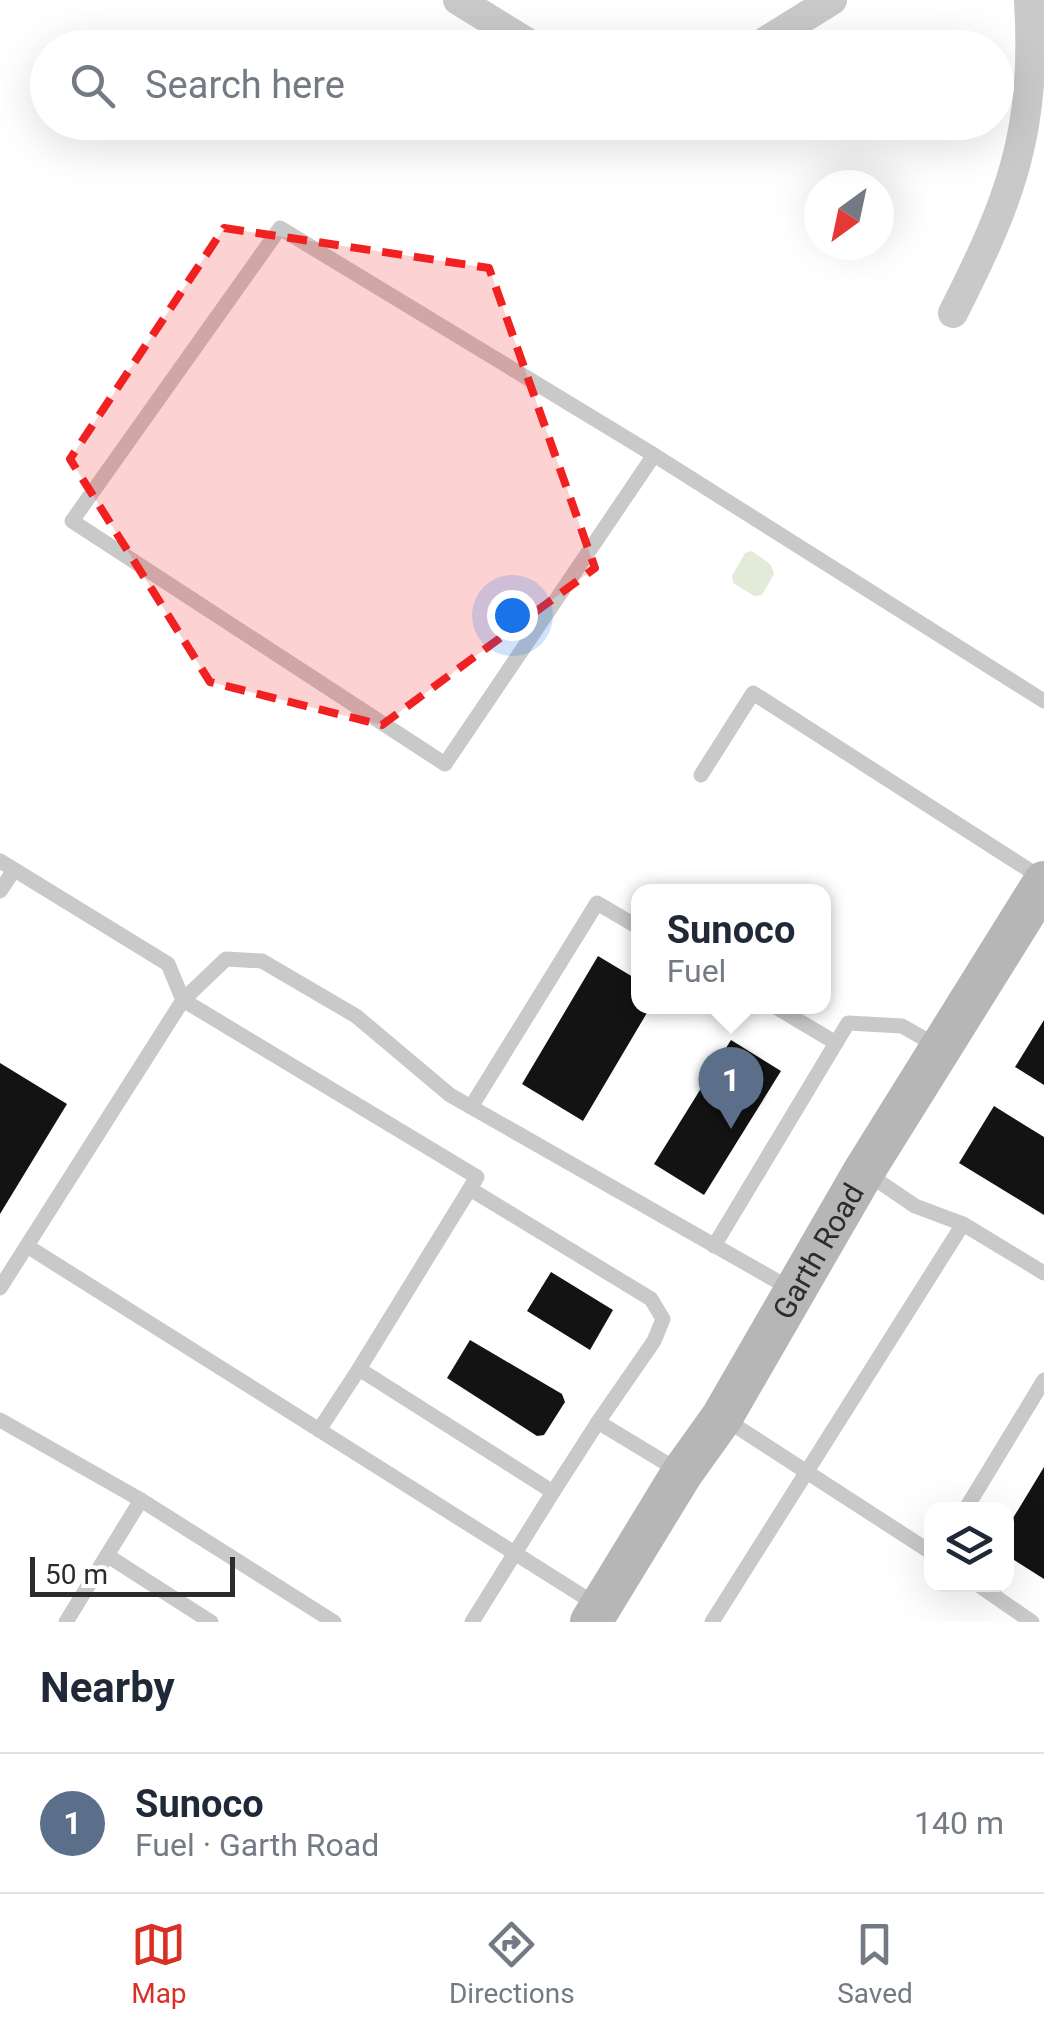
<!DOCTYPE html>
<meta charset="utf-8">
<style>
body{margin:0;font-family:Roboto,sans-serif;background:#f6f6f7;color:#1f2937}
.controls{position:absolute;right:30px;bottom:30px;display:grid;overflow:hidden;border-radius:20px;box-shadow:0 10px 40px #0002}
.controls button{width:90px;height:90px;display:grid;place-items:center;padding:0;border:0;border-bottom:2px solid #e0e1e3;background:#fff;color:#1f2937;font:50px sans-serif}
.compass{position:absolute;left:804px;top:170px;width:90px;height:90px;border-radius:50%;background:#fff;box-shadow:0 10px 40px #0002;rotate:213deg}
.scale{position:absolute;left:30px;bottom:25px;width:205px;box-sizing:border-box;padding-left:10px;border:5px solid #2c2c2c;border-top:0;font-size:28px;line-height:35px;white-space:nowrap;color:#2c2c2c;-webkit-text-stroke:8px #fff;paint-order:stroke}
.you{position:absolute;left:512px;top:615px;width:35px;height:35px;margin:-25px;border:8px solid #fff;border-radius:50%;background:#1a73e8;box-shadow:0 0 0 15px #1a73e833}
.badge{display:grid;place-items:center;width:65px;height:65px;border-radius:50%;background:#d93025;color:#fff;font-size:32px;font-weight:700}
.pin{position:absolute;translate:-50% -82px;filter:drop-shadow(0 2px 5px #0008)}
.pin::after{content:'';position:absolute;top:52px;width:35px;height:30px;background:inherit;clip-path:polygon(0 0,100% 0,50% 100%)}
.popup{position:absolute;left:631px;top:884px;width:200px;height:130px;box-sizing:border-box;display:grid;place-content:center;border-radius:20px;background:#fff;filter:drop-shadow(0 2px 8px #0005);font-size:32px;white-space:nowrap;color:#747a83}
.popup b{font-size:38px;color:#1f2937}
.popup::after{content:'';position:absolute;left:50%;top:100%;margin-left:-20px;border:20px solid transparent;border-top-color:#fff}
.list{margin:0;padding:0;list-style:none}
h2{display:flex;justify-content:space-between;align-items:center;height:130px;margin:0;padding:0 40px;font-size:42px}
h2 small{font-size:32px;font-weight:400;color:#747a83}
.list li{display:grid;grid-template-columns:65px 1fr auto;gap:30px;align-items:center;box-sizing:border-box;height:140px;padding:0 40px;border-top:2px solid #e0e1e3}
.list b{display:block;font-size:38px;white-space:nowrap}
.list p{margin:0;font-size:32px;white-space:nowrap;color:#747a83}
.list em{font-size:32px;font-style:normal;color:#747a83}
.icon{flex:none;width:55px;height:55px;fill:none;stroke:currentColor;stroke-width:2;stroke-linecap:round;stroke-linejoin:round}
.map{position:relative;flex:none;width:1044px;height:1622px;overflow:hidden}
.search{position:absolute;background:#fff;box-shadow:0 10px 40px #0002;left:30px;right:30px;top:30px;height:110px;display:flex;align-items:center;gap:25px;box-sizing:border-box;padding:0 35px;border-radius:55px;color:#747a83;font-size:38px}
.sheet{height:270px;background:#fff}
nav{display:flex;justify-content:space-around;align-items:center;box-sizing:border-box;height:140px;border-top:2px solid #e0e1e3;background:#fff;font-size:28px;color:#747a83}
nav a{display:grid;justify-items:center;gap:5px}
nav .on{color:#d93025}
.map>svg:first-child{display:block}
.green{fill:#e1ebd8}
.building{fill:#131313}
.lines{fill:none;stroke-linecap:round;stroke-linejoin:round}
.lane{stroke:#c9c9c9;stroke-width:15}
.street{stroke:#c9c9c9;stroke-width:30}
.secondary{stroke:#b6b6b6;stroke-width:42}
.marked{fill:#f12021;fill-opacity:0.2;stroke:#f12021;stroke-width:8;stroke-dasharray:20 12;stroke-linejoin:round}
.labels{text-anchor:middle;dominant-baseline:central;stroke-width:10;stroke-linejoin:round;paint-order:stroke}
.street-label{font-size:30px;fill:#2c2c2c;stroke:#fff}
</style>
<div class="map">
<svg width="1044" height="1622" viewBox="0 0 1044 1622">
<rect width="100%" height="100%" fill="#fff"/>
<path class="green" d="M752,551L771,565L774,574L762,595L754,596L733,583L732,576L745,553Z"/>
<g class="building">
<path d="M598,956L638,980V1006H651L583,1121L522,1084Z"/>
<path d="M1044,1020V1085L1015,1067Z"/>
<path d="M731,1040L781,1071L704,1195L654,1164Z"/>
<path d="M0,1063L67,1104L0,1214Z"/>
<path d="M994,1106L1044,1137V1215L959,1163Z"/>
<path d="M551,1272L613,1310L590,1350L527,1311Z"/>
<path d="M470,1340L562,1394L565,1402L544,1435L537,1436L447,1378Z"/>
<path d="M1044,1467V1579L1014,1560L1007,1528Z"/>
</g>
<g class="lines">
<g class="lane">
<path d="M280,228L654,455L445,764L72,521Z"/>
<path d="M654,455L1044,701"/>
<path d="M701,775L753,693L1043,879"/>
<path d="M0,861L168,964L183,1000L0,1288"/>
<path d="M0,891L14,870"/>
<path d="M774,1006L836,1043"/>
<path d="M471,1107L597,903L638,927"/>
<path d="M868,1174L915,1206L963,1224L1044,1273"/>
<path d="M470,1189L651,1299L663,1319L654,1341L598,1422"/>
<path d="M27,1246L597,1605"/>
<path d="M714,1246L848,1023L902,1026L939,1047"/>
<path d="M725,1419L932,1553"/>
<path d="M0,1420L141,1500"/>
<path d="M319,1430L359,1369"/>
<path d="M679,1471L598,1422L553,1492L359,1369L477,1177L183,1000L226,959L262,961L356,1016L450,1095L791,1289"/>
<path d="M965,1510L1044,1380"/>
<path d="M108,1556L211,1622"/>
<path d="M977,1584L1032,1622"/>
<path d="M66,1622L141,1500L334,1622"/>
<path d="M472,1622L553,1492"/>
<path d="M712,1622L963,1224"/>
</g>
<g class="street">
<path d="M458,0L536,48"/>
<path d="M755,48L832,0"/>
<path d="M953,313C1011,199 1037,131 1029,0"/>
</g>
<path class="secondary" id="s1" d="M591,1622L682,1473L722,1417L864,1171L1044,882"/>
</g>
<path class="marked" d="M224,228L489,268L595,568L382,725L210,682L70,459Z"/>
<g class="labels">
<g class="street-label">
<text stroke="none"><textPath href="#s1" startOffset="435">Garth Road</textPath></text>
</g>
</g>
</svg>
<div class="controls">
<button><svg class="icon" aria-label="layers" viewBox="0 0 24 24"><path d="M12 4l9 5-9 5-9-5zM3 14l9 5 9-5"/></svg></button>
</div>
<svg class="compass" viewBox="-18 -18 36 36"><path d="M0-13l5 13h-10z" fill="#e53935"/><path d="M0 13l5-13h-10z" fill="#747a83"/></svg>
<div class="scale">50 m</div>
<div class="you"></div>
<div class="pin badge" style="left:731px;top:1129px;background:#5c6f8a">1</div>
<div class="popup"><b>Sunoco</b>Fuel</div>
<div class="search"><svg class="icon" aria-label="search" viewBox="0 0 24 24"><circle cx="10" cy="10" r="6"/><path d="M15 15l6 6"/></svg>Search here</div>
</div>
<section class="sheet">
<h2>Nearby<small></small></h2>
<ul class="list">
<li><span class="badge" style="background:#5c6f8a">1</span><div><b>Sunoco</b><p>Fuel · Garth Road</p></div><em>140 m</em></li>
</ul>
</section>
<nav>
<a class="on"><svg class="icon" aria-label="map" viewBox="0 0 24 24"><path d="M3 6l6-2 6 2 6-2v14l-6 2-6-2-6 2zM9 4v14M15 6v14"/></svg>Map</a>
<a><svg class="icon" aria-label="directions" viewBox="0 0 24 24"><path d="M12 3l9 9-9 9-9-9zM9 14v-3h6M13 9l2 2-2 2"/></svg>Directions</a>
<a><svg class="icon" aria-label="saved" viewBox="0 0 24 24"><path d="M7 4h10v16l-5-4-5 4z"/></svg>Saved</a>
</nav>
